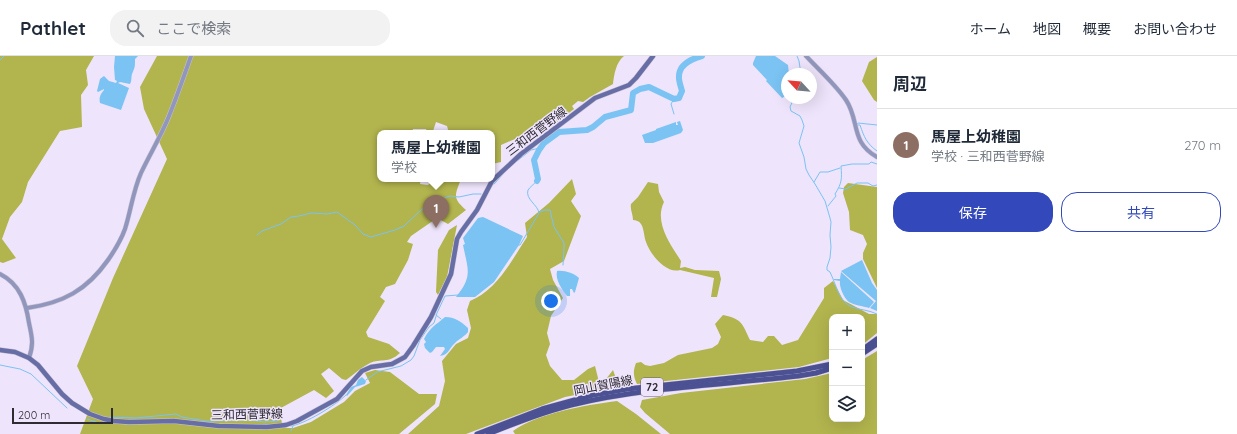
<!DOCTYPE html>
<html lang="ja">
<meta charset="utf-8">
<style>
body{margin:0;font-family:Quicksand,"Noto Sans JP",sans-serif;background:#f2f2f3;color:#1f2937}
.controls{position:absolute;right:12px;bottom:12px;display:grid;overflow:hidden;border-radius:8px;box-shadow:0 4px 16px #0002}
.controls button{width:36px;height:36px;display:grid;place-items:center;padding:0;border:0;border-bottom:1px solid #e0e1e3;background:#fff;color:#1f2937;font:20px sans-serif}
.compass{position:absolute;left:781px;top:12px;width:36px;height:36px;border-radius:50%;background:#fff;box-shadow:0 4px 16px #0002;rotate:296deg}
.scale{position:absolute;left:12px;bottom:10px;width:101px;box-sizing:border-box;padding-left:4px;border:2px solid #2e2b33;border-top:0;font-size:11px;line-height:14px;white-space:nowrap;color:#2e2b33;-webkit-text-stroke:3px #eee4fb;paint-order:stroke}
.you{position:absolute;left:551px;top:245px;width:14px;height:14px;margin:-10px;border:3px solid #fff;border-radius:50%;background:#1a73e8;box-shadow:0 0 0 6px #1a73e833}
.badge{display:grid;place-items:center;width:26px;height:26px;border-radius:50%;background:#3349bb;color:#fff;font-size:13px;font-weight:700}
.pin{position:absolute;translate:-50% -33px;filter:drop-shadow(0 1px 2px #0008)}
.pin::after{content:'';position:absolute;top:21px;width:14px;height:12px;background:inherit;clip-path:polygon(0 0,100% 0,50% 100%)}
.popup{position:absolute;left:377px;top:74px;width:118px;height:52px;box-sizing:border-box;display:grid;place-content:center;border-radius:8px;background:#fff;filter:drop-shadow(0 1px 3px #0005);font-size:13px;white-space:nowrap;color:#747a83}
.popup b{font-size:15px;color:#1f2937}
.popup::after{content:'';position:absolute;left:50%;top:100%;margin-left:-8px;border:8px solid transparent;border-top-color:#fff}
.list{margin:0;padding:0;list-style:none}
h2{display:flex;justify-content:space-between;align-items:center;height:52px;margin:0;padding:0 16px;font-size:17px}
h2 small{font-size:13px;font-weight:400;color:#747a83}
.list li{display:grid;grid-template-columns:26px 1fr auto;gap:12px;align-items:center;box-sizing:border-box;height:72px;padding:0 16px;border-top:1px solid #e0e1e3}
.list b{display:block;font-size:15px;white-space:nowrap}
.list p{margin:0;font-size:13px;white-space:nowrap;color:#747a83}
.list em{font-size:13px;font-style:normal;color:#747a83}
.actions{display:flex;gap:8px;padding:12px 16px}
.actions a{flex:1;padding:9px 0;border:1px solid #3349bb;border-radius:16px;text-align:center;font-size:14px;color:#3349bb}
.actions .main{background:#3349bb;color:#fff}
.icon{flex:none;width:22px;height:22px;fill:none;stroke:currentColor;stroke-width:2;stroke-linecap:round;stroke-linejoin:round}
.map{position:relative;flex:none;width:877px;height:378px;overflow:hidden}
header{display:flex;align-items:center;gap:24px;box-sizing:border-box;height:56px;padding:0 20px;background:#fff;border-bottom:1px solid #e0e1e3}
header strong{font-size:19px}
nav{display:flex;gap:22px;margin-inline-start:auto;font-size:14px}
.search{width:280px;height:36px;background:#f2f2f3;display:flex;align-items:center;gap:10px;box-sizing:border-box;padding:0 14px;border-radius:16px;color:#747a83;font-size:15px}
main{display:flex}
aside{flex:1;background:#fff}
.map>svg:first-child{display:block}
.forest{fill:#b2b44e}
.water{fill:#7ac3f3}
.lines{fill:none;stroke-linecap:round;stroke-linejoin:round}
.stream{stroke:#7ac3f3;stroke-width:1}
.river{stroke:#7ac3f3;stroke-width:6}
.tertiary-casing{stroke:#cbc3d7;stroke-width:5}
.secondary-casing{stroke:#cbc3d7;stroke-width:5.5}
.primary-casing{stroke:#cbc3d7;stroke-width:6}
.tertiary{stroke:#9197bc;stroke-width:4}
.secondary{stroke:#676ea5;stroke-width:4.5}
.primary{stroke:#4b5193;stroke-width:5}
.labels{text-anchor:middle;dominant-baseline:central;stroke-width:3;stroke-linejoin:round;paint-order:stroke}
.shield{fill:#eee4fb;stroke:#68626f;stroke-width:1}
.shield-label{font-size:11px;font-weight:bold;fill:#2e2b33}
.street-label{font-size:12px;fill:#2e2b33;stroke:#eee4fb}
</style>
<header>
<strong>Pathlet</strong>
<div class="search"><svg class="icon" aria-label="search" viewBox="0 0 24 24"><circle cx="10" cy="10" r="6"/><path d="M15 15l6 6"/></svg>ここで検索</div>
<nav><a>ホーム</a><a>地図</a><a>概要</a><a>お問い合わせ</a></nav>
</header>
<main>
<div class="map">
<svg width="877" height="378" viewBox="0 0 877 378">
<rect width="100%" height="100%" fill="#eee4fb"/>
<g class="forest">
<path d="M0,0H94L86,14L88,29L81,39L82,71L60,75L28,126L22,146L10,161L2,183L16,202L3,207L0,206Z"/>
<path d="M157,0H624C616,6 614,19 613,28L590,41L583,46L578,45L572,50L574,53L553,69H540L534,72L524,79L501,89V106L492,108V77H449L447,70L436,66L433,75L428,77L426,73H413L412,77H380V123H421L420,128L428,129L434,123H461C455,139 452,142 466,154L448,168L437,162L411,180L407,186L413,188L408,204L395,228L386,231L380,241L385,245L366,276L368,281L389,288L400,297C388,308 381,302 370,307C362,311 354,318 346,324L342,323L329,312L321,318L334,335L326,342L314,334L279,353L283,372H293L311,366L344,346L355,335L370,327L365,317L375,314L390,316L419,338H437L435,348L399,378H80L93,343L77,310L113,222L167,103L144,53L140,31Z"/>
<path d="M877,1V46L874,44L862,25L869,6Z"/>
<path d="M572,123L576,138L571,145L581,160L564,205L550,213L553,224L563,242L551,260L547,277L550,288L546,299L550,310L562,324H574L588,313L595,310L599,326L603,327L613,314L617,325L610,332L565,341L466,378H408L439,350L445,325L442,305L456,288L468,282L471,272L467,254L470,245C497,234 512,204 527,181L525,167L549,147Z"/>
<path d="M648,126L658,128L659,136L664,146C654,166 670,188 681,205L680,212L685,211L695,214L719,215L721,223L717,241H711L714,222L680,214C666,218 650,198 646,186C644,181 644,172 641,168C639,165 636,164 633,164C633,158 630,154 631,148L638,141Z"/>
<path d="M848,127L877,131V232L863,203V197L867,188L863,179L850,174L849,156L843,137L844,131Z"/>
<path d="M457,169L447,221L438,239L436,236L438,194L449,174Z"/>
<path d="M833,225L843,244L869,258H877V277L862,289V261H832V302L799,311L637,328C633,320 633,315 636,307L641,306L645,309L650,310L664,307L678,299L712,292L718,288L721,281L715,268L723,259C742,263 742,267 750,284L763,286L768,280H774L782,289L798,284L824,242V232Z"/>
<path d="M877,295V378H670L645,357L640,351L642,344L681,337L805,323L832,317V363H862V304Z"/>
<path d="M617,345L636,358L661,378H515L513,375C537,357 587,349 617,345Z"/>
</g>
<g class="water">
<path d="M115,0H138L135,3C135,11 135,11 132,18C131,21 132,25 130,28L120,26L118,27L129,32L121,54L100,47C99,41 100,39 104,34V33L98,36L97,35L100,23L104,20L109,25L116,27L117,25L115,24L114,11Z"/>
<path d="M756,0H775L788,9L789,18H787V36L784,41L782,42L766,25L767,24L753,9V7Z"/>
<path d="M680,65L683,74L681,77L653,87H645L642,79L656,74V73L676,66V69H678L677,66Z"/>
<path d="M483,161L523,180L519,189L494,226L475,241H456C473,220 468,214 463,189L465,188L463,182L478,162Z"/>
<path d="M862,204L872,227L877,234V255L870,252L876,245L841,215Z"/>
<path d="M557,215C564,214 574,217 579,222L575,236L574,237L572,233H570V240H567C562,233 555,224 557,215Z"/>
<path d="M841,216L874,246L869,252C863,250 854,249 849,246C844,242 839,231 840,225L834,224V223H840Z"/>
<path d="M445,261C455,261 460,265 468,272V276C464,281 459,283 455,287C449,292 449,299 440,300L445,293L444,291H436L432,296L430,297L425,292L424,288L426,286L424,283C430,271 436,269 445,261Z"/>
<path d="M362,321L366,325L365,328L355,331L347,340L346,339L351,331L356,329L358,324Z"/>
</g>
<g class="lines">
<g class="stream">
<path d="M797,0L799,5L801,18"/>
<path d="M0,4L4,0"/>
<path d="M794,42L790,51L791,55L800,60L802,64L804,70L799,87L804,101L806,113L809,119L815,128L825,145L830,162L831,166L830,179L831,191L830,202L827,211V214L830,216C836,228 839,246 852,251C860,254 869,254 877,258"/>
<path d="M674,43L671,48L674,58"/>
<path d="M877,69L858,67L856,69H860C864,81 867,88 877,95"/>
<path d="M517,105L531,94L540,92"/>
<path d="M814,126L820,116H828L840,112"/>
<path d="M494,128L504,117"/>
<path d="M839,132L846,133L857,127H868L873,130L877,129"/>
<path d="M828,150L836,140L835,138C842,127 842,123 841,110L852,108H869L871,106L877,108"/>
<path d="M540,156L545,154H550L554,171L564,187V193L563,209"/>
<path d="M257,179L262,175L281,168L291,161L299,160L311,157L327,158L337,156L355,169L363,178L371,181L395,174L404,170L421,154L435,145L450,140L459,141L473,138H481"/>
<path d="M518,189H520L539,157C538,149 525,143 528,134C530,131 534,128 537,125"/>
<path d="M436,259L441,263"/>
<path d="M0,309L20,313L31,318L67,352"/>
<path d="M366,324L377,316L401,310L411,304L414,300L420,284L429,271L434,267L437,257L445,240L458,239"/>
<path d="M110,361L136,362L176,358L182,361L206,365L249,364L265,366L278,365"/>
<path d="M87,363L96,366"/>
<path d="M88,367L95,366"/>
<path d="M291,370C305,368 336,349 346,339"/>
<path d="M291,375L293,370"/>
</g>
<path class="river" d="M537,125L538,123L534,104L539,94L544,87L559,76L587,74L593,71L605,61L631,54L633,37L640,33L649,31L674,43L679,42L682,35C681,31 679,26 679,22C678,9 691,3 702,0"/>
<g class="tertiary-casing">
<g id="tertiary">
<path d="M806,0C819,14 835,28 846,44C860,65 850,86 877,101"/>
<path d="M0,218C20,228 26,247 29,267C32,281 34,288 29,302"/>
<path d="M27,252C63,247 87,234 108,204C115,194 121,184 125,173C131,154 133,135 141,117C150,98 161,80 169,60C177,40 184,20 191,0"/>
</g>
</g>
<g class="secondary-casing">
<path id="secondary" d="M0,294L15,296L29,302L38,309L62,338L72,347L90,358L104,363L114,365L129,366L174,365L219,370L267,371L286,369L297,365L337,343L362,315L371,311L392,308L405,301L413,290L431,261L451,218L457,183L461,176L477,154L492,125L521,98L595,42L629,29L636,22L653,0"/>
</g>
<g class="primary-casing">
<g id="primary">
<path d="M862,294L877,283"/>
<path d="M862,298L877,288"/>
<path d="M477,378L542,353L593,339L627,333L797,315L832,308"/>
<path d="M488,378C515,367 543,356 571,349C645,331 722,329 798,320L816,317L832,312"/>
</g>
</g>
<use href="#tertiary" class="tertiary"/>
<use href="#secondary" class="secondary"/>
<use href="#primary" class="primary"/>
</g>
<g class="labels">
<rect class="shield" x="641" y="322" width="22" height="18" rx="3"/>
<g class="shield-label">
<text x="652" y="331">72</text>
</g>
<g class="street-label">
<text transform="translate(536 75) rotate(-37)">三和西菅野線</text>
<text transform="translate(603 329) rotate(-11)">岡山賀陽線</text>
<text transform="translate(247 358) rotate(-1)">三和西菅野線</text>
</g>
</g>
</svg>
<div class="controls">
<button>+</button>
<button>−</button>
<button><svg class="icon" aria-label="layers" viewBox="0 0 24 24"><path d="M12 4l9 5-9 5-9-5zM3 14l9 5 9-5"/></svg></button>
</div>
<svg class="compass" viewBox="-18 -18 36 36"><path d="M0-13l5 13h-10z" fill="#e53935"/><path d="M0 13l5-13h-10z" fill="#747a83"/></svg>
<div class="scale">200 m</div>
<div class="you"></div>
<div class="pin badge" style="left:436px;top:172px;background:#8d6e63">1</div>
<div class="popup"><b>馬屋上幼稚園</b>学校</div>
</div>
<aside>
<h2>周辺<small></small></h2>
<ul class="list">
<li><span class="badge" style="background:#8d6e63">1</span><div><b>馬屋上幼稚園</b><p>学校 · 三和西菅野線</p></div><em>270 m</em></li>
</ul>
<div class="actions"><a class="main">保存</a><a>共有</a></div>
</aside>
</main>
